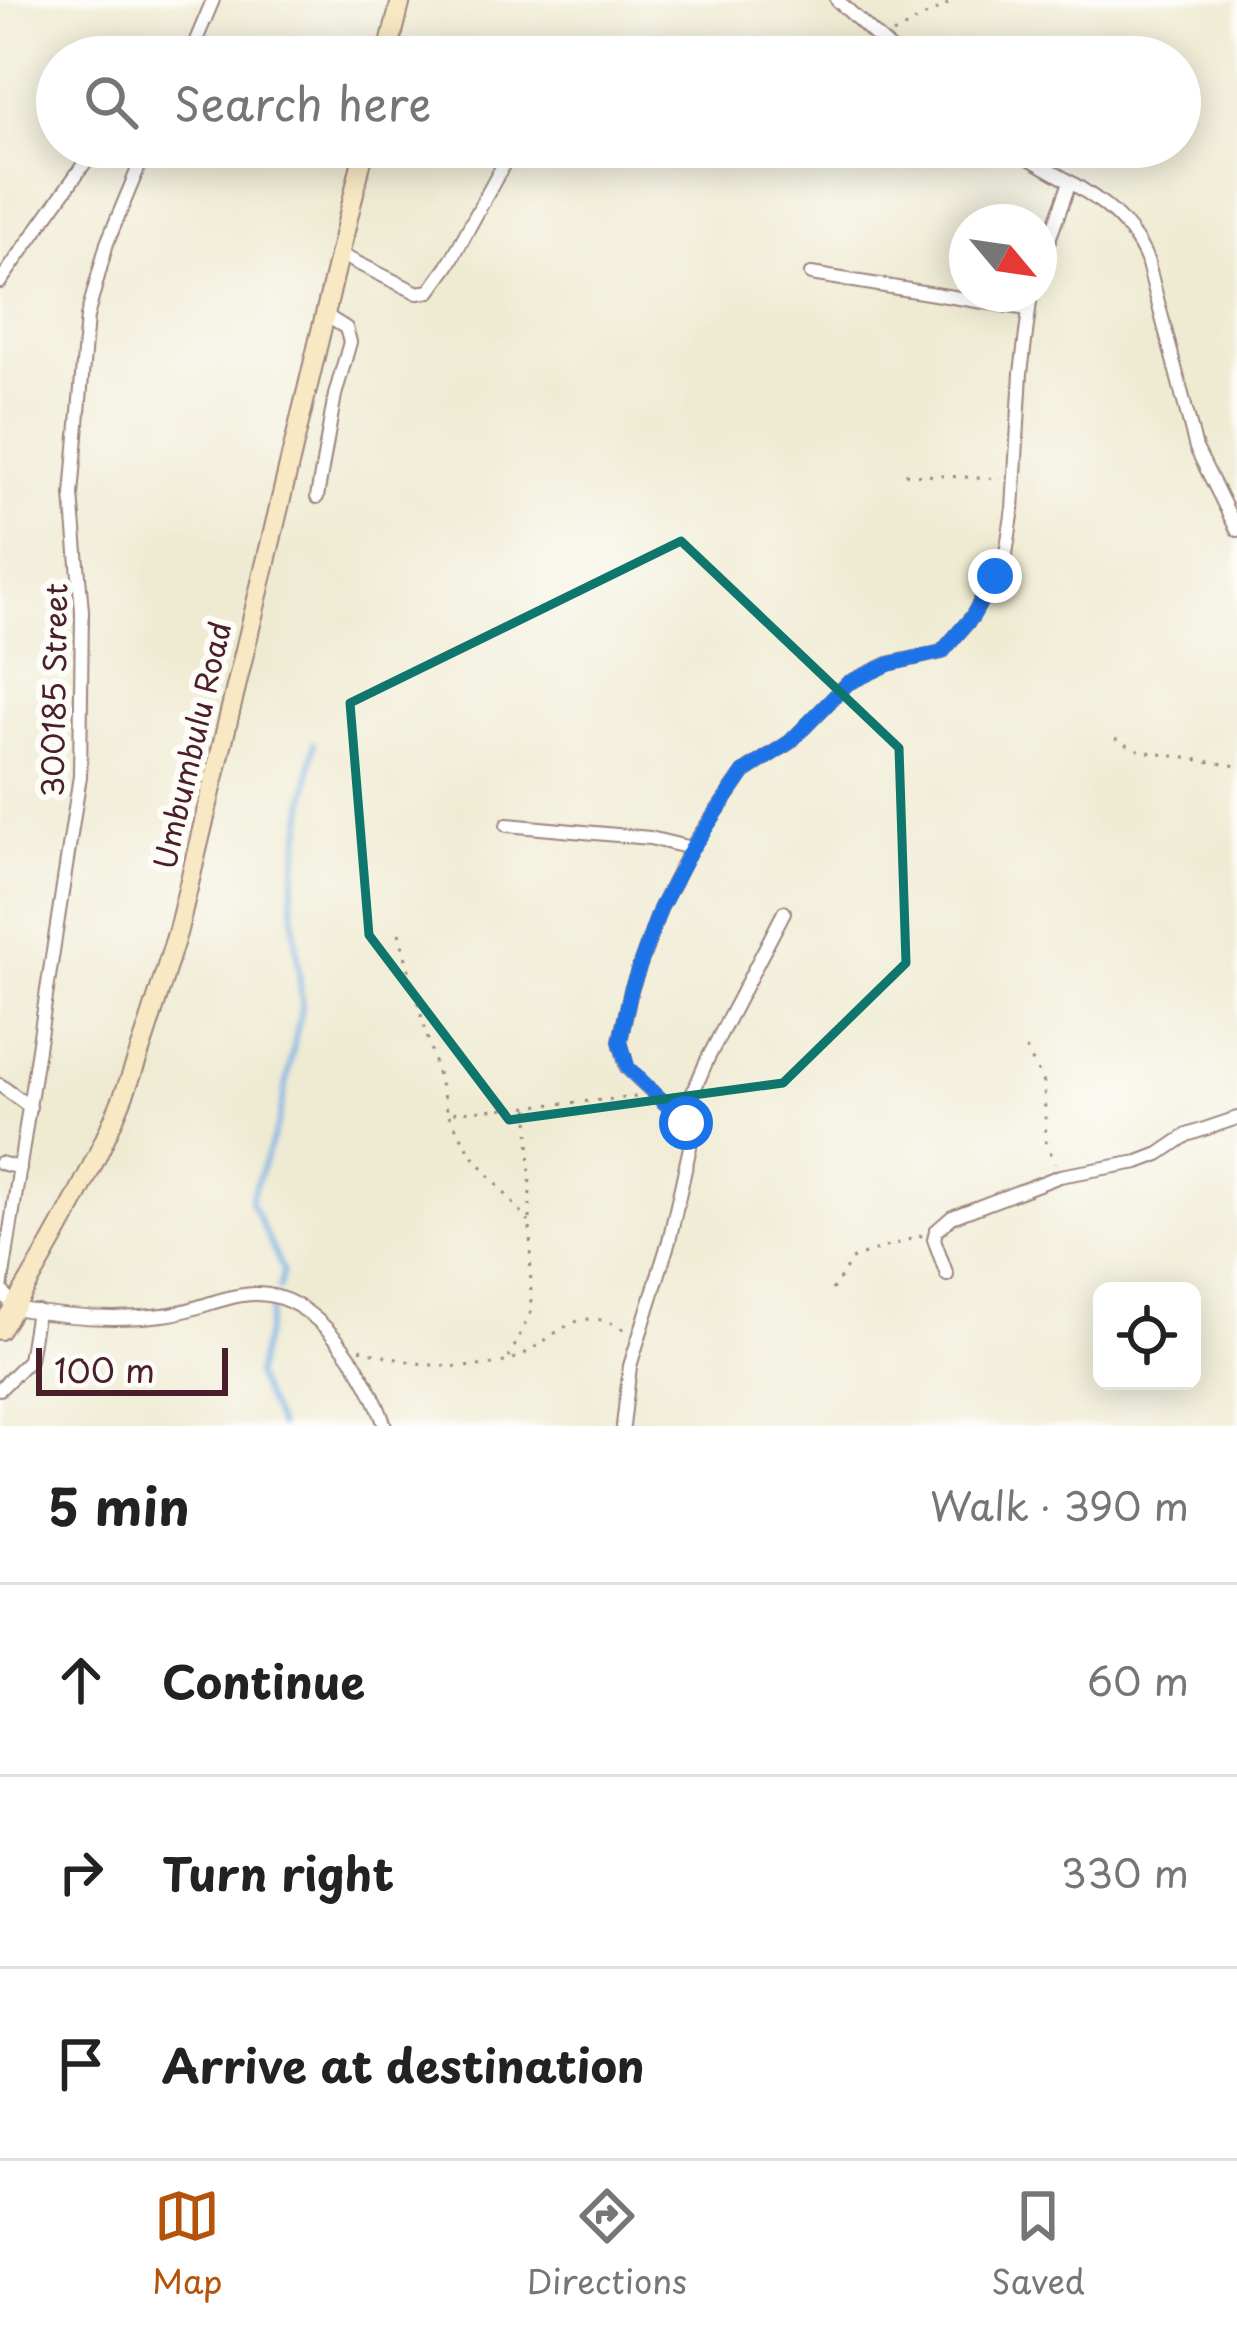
<!DOCTYPE html>
<meta charset="utf-8">
<style>
body{margin:0;font-family:"Playpen Sans",sans-serif;background:#f2f2f2;color:#222}
.controls{position:absolute;right:36px;bottom:36px;display:grid;overflow:hidden;border-radius:18px;box-shadow:0 6px 30px #0003}
.controls button{width:108px;height:108px;display:grid;place-items:center;padding:0;border:0;border-bottom:3px solid #e0e0e0;background:#fff;color:#222;font:60px sans-serif}
.compass{position:absolute;left:949px;top:204px;width:108px;height:108px;border-radius:50%;background:#fff;box-shadow:0 6px 30px #0003;rotate:119deg}
.scale{position:absolute;left:36px;bottom:30px;width:192px;box-sizing:border-box;padding-left:12px;border:6px solid #4a1f2b;border-top:0;font-size:33px;line-height:42px;white-space:nowrap;color:#4a1f2b;-webkit-text-stroke:9px #fdfcf7;paint-order:stroke}
.stop{position:absolute;width:36px;height:36px;margin:-27px;border:9px solid #1a73e8;border-radius:50%;background:#fff}
.stop.end{background:#1a73e8;border-color:#fff;box-shadow:0 3px 12px #0008}
.list{margin:0;padding:0;list-style:none}
h2{display:flex;justify-content:space-between;align-items:center;height:156px;margin:0;padding:0 48px;font-size:51px}
h2 small{font-size:39px;font-weight:400;color:#767676}
.list li{display:grid;grid-template-columns:78px 1fr auto;gap:36px;align-items:center;box-sizing:border-box;height:192px;padding:0 48px;border-top:3px solid #e0e0e0}
.list b{display:block;font-size:45px;white-space:nowrap}
.list em{font-size:39px;font-style:normal;color:#767676}
.icon{flex:none;width:66px;height:66px;fill:none;stroke:currentColor;stroke-width:2;stroke-linecap:round;stroke-linejoin:round}
.map{position:relative;flex:none;width:1237px;height:1426px;overflow:hidden}
.search{position:absolute;background:#fff;box-shadow:0 6px 30px #0003;left:36px;right:36px;top:36px;height:132px;display:flex;align-items:center;gap:30px;box-sizing:border-box;padding:0 42px;border-radius:66px;color:#767676;font-size:45px}
.sheet{height:732px;background:#fff}
nav{display:flex;justify-content:space-around;align-items:center;box-sizing:border-box;height:168px;border-top:3px solid #e0e0e0;background:#fff;font-size:33px;color:#767676}
nav a{display:grid;justify-items:center;gap:6px}
nav .on{color:#b45309}
.map>svg:first-child{display:block}
.lines{fill:none;stroke-linecap:round;stroke-linejoin:round}
.stream{stroke:#76b0e6;stroke-width:4.5}
.street-casing{stroke:#9c857f;stroke-width:16}
.secondary-casing{stroke:#9c857f;stroke-width:22}
.path{stroke:#9c857f;stroke-width:3;stroke-dasharray:3 9;stroke-linecap:butt}
.street{stroke:#fff;stroke-width:12}
.secondary{stroke:#f8e8c3;stroke-width:18}
.route{stroke:#1a73e8;stroke-width:15}
.marked{fill:none;stroke:#0f766e;stroke-width:9;stroke-linejoin:round}
.labels{text-anchor:middle;dominant-baseline:central;stroke-width:12;stroke-linejoin:round;paint-order:stroke}
.street-label{font-size:30px;fill:#4a1f2b;stroke:#fdfcf7}
</style>
<div class="map">
<svg width="1237" height="1426" viewBox="0 0 1237 1426">
<rect width="100%" height="100%" fill="#fdfcf7"/>
<filter id="ink" filterUnits="userSpaceOnUse"><feTurbulence type="fractalNoise" baseFrequency=".00833" numOctaves="2"/><feDisplacementMap in="SourceGraphic" scale="24" xChannelSelector="R" yChannelSelector="G"/><feConvolveMatrix kernelMatrix="1 2 1 2 8 2 1 2 1" color-interpolation-filters="sRGB"/></filter>
<filter id="wash" filterUnits="userSpaceOnUse"><feTurbulence type="fractalNoise" baseFrequency=".004" numOctaves="4" result="noise"/><feDisplacementMap in="SourceGraphic" scale="48" xChannelSelector="R" yChannelSelector="G"/><feGaussianBlur stdDeviation="2.7" result="paint"/><feColorMatrix in="noise" values="0 0 0 0 0 0 0 0 0 0 0 0 0 0 0 0 0 1.4 0 .05"/><feComposite in="paint" operator="in"/></filter>
<g filter="url(#wash)">
<rect width="100%" height="100%" fill="#efebd3"/>
<g class="lines">
<g class="stream">
<path d="M279,1289L283,1271L250,1200L278,1124L302,1005L292,896L314,743"/>
<path d="M273,1303L255,1376L279,1426"/>
</g>
</g>
</g>
<g filter="url(#ink)">
<g class="lines">
<g class="street-casing">
<g id="street">
<path d="M837,0L899,57"/>
<path d="M189,57L213,0"/>
<path d="M147,147L107,243L87,317L72,495L82,611L80,776L1,1289L14,1308C62,1317 114,1321 163,1315C194,1312 223,1295 254,1294C317,1292 368,1374 385,1426"/>
<path d="M1010,147C1061,179 1123,201 1147,260L1196,448L1237,530"/>
<path d="M339,254L418,293L430,291L448,266L513,147"/>
<path d="M1039,267L1070,182"/>
<path d="M811,274L1027,309"/>
<path d="M0,282L96,147"/>
<path d="M317,497L335,395L350,342L346,328L325,315"/>
<path d="M507,825L650,838L691,848"/>
<path d="M0,1085L30,1107"/>
<path d="M682,1118L707,1060L784,912"/>
<path d="M0,1163L20,1168"/>
<path d="M947,1275L934,1239L936,1231L952,1217L1060,1176L1138,1162L1159,1154L1187,1135L1237,1118"/>
<path d="M0,1389L29,1360L37,1311"/>
<path d="M623,1426L630,1366L669,1241L690,1147L686,1123L627,1068L620,1041L631,990L660,909L691,848L744,772L790,742L848,683L888,664L942,652L972,617L1006,554L1013,509L1021,373L1031,294"/>
</g>
</g>
<g class="secondary-casing">
<g id="secondary">
<path d="M387,57L401,0"/>
<path d="M0,1330C43,1261 83,1191 115,1116C141,1056 159,992 178,930L365,147"/>
</g>
</g>
<g class="path">
<path d="M893,34L955,0"/>
<path d="M905,474L1001,479"/>
<path d="M1115,739L1141,751L1237,766"/>
<path d="M399,933L448,1113L637,1097"/>
<path d="M1026,1049L1044,1083L1046,1142L1055,1163"/>
<path d="M449,1115L472,1155L529,1222"/>
<path d="M832,1290L853,1258L923,1235"/>
<path d="M360,1349C406,1363 451,1372 500,1363C550,1353 570,1294 626,1331"/>
<path d="M509,1358L531,1312L529,1108"/>
</g>
<use href="#street" class="street"/>
<use href="#secondary" class="secondary"/>
</g>
</g>
<g class="lines" filter="url(#ink)">
<path class="route" d="M686,1123L628,1068L620,1041L631,990L660,909L692,848L744,772L790,742L848,683L889,664L942,652L972,617L995,576"/>
</g>
<path class="marked" d="M681,541L899,748L906,963L783,1083L509,1120L369,935L350,703Z"/>
<g class="labels">
<g class="street-label">
<text transform="translate(53 690) rotate(-89)">300185 Street</text>
<text transform="translate(191 745) rotate(-77)">Umbumbulu Road</text>
</g>
</g>
</svg>
<div class="controls">
<button><svg class="icon" aria-label="locate" viewBox="0 0 24 24"><circle cx="12" cy="12" r="6"/><path d="M12 2v4M12 18v4M2 12h4M18 12h4"/></svg></button>
</div>
<svg class="compass" viewBox="-18 -18 36 36"><path d="M0-13l5 13h-10z" fill="#e53935"/><path d="M0 13l5-13h-10z" fill="#767676"/></svg>
<div class="scale">100 m</div>
<div class="stop" style="left:686px;top:1123px"></div>
<div class="stop end" style="left:995px;top:576px"></div>
<div class="search"><svg class="icon" aria-label="search" viewBox="0 0 24 24"><circle cx="10" cy="10" r="6"/><path d="M15 15l6 6"/></svg>Search here</div>
</div>
<section class="sheet">
<h2>5 min<small>Walk · 390 m</small></h2>
<ul class="list">
<li><svg class="icon" aria-label="ahead" viewBox="0 0 24 24"><path d="M12 20V5M6 11l6-6 6 6"/></svg><div><b>Continue</b></div><em>60 m</em></li>
<li><svg class="icon" aria-label="right" viewBox="0 0 24 24"><path d="M7 20v-9h11M14 6l5 5-5 5"/></svg><div><b>Turn right</b></div><em>330 m</em></li>
<li><svg class="icon" aria-label="arrive" viewBox="0 0 24 24"><path d="M6 21V4h12l-3 4 3 4H6"/></svg><div><b>Arrive at destination</b></div></li>
</ul>
</section>
<nav>
<a class="on"><svg class="icon" aria-label="map" viewBox="0 0 24 24"><path d="M3 6l6-2 6 2 6-2v14l-6 2-6-2-6 2zM9 4v14M15 6v14"/></svg>Map</a>
<a><svg class="icon" aria-label="directions" viewBox="0 0 24 24"><path d="M12 3l9 9-9 9-9-9zM9 14v-3h6M13 9l2 2-2 2"/></svg>Directions</a>
<a><svg class="icon" aria-label="saved" viewBox="0 0 24 24"><path d="M7 4h10v16l-5-4-5 4z"/></svg>Saved</a>
</nav>
